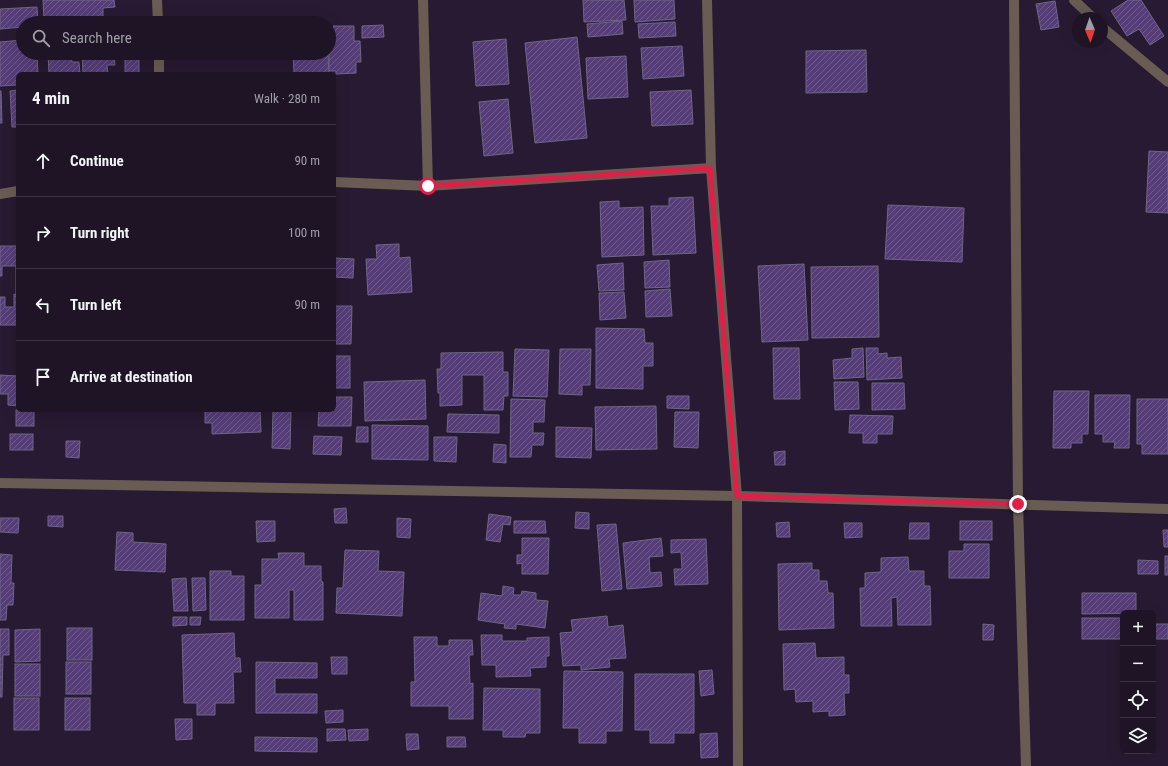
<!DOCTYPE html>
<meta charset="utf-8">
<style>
body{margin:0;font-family:"Roboto Condensed",sans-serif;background:#2b2132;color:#f1f3f6}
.controls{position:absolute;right:12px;bottom:12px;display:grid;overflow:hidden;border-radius:6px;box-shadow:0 4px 16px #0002}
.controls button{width:36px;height:36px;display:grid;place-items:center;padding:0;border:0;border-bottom:1px solid #3c3343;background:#1e1426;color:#f1f3f6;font:20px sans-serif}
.compass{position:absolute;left:1072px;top:12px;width:36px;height:36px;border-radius:50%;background:#1e1426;box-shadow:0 4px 16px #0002;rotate:178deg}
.stop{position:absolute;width:12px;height:12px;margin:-9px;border:3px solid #e11d48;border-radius:50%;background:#fff}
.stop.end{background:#e11d48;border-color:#fff;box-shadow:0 1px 4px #0008}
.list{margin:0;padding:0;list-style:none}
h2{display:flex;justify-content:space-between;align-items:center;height:52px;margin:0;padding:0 16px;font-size:17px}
h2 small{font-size:13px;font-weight:400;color:#a19ea7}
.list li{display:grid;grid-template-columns:26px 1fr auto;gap:12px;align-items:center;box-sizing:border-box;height:72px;padding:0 16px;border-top:1px solid #3c3343}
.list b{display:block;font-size:15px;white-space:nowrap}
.list em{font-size:13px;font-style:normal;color:#a19ea7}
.icon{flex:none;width:22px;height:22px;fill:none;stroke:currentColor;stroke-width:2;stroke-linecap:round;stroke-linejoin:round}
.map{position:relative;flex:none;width:1168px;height:766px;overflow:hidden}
.search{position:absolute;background:#1e1426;box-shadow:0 4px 16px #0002;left:16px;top:16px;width:320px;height:44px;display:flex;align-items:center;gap:10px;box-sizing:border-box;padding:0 14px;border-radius:22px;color:#a19ea7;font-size:15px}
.panel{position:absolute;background:#1e1426;box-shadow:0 4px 16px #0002;left:16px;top:72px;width:320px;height:340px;border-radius:6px}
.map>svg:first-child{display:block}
.building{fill:url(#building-hatch);stroke:#706584}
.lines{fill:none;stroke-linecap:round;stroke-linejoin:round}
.street{stroke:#695d53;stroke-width:10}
.route{stroke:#e11d48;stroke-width:5}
</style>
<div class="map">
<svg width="1168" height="766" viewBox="0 0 1168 766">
<defs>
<pattern id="building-hatch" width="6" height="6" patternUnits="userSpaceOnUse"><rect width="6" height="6" fill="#553e78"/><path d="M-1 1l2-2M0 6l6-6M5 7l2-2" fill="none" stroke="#6e5a8c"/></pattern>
</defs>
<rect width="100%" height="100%" fill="#281a32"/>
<g class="building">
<path d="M43,0H114L115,7L103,8V18L44,21Z"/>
<path d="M583,0H624L626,20L584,22Z"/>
<path d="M634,0H674L675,19L635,22Z"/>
<path d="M1128,0H1141L1164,36L1150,45L1139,29L1127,36L1111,11Z"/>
<path d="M1055,1L1059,27L1041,30L1036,4Z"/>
<path d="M37,7L38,23H23V27L0,29V9Z"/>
<path d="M622,21L623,34L588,37L587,24Z"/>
<path d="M675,22L676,36L639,38L638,24Z"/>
<path d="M383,25L384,37L362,38V26Z"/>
<path d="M333,26H354V41H360L361,62H356V73L336,74V71H329V32H334Z"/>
<path d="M577,37L587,138L535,143L525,43Z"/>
<path d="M506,39L509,84L476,86L473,42Z"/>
<path d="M23,40V53H37L38,74H18V85L0,86V42Z"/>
<path d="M682,46L684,76L643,79L641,48Z"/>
<path d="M866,50L867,92L806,93V51Z"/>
<path d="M48,53H71L72,62H79L80,74H49Z"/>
<path d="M82,53H114L115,65H107L108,74H83Z"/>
<path d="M293,53H328L329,74H294Z"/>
<rect x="125" y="56" width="14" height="18"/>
<path d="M626,56L628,97L588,99L586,58Z"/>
<path d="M18,90V127H12L10,91Z"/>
<path d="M691,90L693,124L652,126L650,92Z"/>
<path d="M0,91H1L2,123H0Z"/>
<path d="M508,99L513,153L484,156L479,102Z"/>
<path d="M1149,151L1168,152V213L1146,212Z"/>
<path d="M693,197L696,253L653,255L651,206H669V198Z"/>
<path d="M619,201V208L643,207L644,255L602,257L600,202Z"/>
<path d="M888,205L964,208L962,262L885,259Z"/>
<path d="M399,244V258L410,257L412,292L368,295L366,259H377L376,245Z"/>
<path d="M0,246H18V325H0V297H5V307H14V294L16,295V266H2V276H0Z"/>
<path d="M334,258L354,259L353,278L334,277Z"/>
<path d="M669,260L670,287L645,288L644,262Z"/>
<path d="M623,263L624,290L599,291L597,265Z"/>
<path d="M804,264L808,340L762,342L758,266Z"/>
<path d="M878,266L879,337L812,338L811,267Z"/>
<path d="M670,289L672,316L646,317L645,291Z"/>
<path d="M624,292L626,318L600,320L599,293Z"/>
<path d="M334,306H352L351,344H334Z"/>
<path d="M596,328L644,329L645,343H653V366H643V389L596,388Z"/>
<path d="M773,348H799L800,399H774Z"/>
<path d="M863,348L864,377L834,379L833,360L852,358V349Z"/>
<path d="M866,348H878V354L887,353V358L901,357L902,378L867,380Z"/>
<path d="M515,349L549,350L547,397L513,396Z"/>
<path d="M560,349H591L590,385H582V395L559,394Z"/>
<path d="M503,352V372H508V396H504L503,410H484V375H462V405L440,406V393H438L437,369H441V353Z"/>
<rect x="334" y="356" width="16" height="32"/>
<path d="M0,375L18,376V406L8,405V394H0Z"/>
<path d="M425,380L426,419L365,421L364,382Z"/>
<path d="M834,382H858L859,409L835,410Z"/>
<path d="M872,383H904L905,409L872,410Z"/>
<path d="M1054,391H1089L1088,434H1082V443H1071V448H1053Z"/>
<path d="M1095,395H1130L1129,448H1114L1115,442H1103V434H1095Z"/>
<path d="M667,396H689V409L667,408Z"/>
<path d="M336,397H352L351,426H318L319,410H334V400H336Z"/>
<path d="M511,399L545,400L544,422H533V433H544L543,445H532L531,457H510Z"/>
<path d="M1137,399H1168V454H1142V444H1137Z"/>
<path d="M656,406L657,449L596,450L595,407Z"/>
<rect x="16" y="410" width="18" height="16"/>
<path d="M205,410H260L261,432L212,434V423H205Z"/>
<path d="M273,410H291L290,449L272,448Z"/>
<path d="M675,412H699L698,448L674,447Z"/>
<path d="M448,414L499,415V433L447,432Z"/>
<path d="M850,415L893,416L892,434H877V443H863V433H849Z"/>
<path d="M372,425L428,426V460L372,459Z"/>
<path d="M357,427H368V442H356Z"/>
<path d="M556,427L592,428L591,458L556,457Z"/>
<rect x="10" y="434" width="23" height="16"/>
<path d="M314,436L342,437L341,455L313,454Z"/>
<path d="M434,437H457L456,462L434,461Z"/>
<path d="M66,441H80L79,458L66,457Z"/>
<path d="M494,444L506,445V463L493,462Z"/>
<path d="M785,451V465H775L774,452Z"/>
<path d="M346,508L347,523H335L334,509Z"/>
<path d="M576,512L589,513V529L575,528Z"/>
<path d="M489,514L511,517L510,525L503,524L500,542L486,540Z"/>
<path d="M48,516H63V527L48,526Z"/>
<path d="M0,518H19L18,533L0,532Z"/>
<path d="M397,518L411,519L410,538L397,537Z"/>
<path d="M256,521H275V541L257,542Z"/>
<path d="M514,521H545L546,533H514Z"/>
<rect x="960" y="521" width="32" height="19"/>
<path d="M789,522L790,537H777L776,523Z"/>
<path d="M844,523H862V537L845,538Z"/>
<path d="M910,523H929V539H909Z"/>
<path d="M616,524L622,589L602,591L597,525Z"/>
<path d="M1163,530H1168V547H1164Z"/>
<path d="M117,532L133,533V542L166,544L165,572L115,570Z"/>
<path d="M522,538H549L548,574H522V563L517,564V555H522Z"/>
<path d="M661,538L663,556L649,557L650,573L661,572L662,586L627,589L623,543Z"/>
<path d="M706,539L708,584L675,585L674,569H682L681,552L671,553V540Z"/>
<path d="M964,544H989V578H949V551H964Z"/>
<path d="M345,550L379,551L378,571L404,572L402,616L336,613L337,588H343Z"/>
<path d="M278,553H304V566H321V581L323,582V620H294V590H289V618H255V585H262V559H279Z"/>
<path d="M0,554L12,555L11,583H14L13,605H7L6,620H0Z"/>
<rect x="1165" y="556" width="3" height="19"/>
<path d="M908,557L909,571H924V586H930L931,625H898L897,597L891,598L892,626H861L860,588H865V573L881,572V558Z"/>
<path d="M1138,560L1158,561V574H1138Z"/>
<path d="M812,563V570H819V581H827L828,593H833L834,628L779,630L778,564Z"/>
<path d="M210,571H231V576H244V620H210Z"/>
<path d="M186,578L188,611H174L172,579Z"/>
<path d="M192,578H205L206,610L193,611Z"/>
<path d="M503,586L514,588L513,595H521L522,591L536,593V600L548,601L545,628L516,624V629L504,628L505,624L478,620L481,593L502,596Z"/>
<path d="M1082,593H1136V613L1082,614Z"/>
<path d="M607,616L608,627L623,625L626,658L609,659L610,667L581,670V665L563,666L560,633L573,632L571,620Z"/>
<path d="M173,617H187V625L173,626Z"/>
<path d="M190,617H201L200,625H190Z"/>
<rect x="1082" y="618" width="41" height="21"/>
<path d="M983,624L994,625L993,640H983Z"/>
<rect x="1153" y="624" width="15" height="15"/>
<rect x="67" y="628" width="25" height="32"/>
<path d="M0,629H9V655H3L2,697H0Z"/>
<path d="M40,629V661L15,662V630Z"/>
<path d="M234,633L235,658H240L241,672H233L234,703H215V715H197V703H184L182,635Z"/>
<path d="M481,635H502V641H527V638L549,637V656H546V667L530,668L531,676L496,677V665H482Z"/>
<path d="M414,637H437V646H449V640H472L473,655H469L470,684L473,683V719H449V706H411V682H415Z"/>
<path d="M815,643L816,658L844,657V675H849V693H844L845,715L829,716V711L813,712V701L796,702L795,689L784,690L783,644Z"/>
<path d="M331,657H347V674H332Z"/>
<rect x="66" y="662" width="25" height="32"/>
<path d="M256,662L317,663V678H275V694H317V713H256Z"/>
<rect x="15" y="664" width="25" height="32"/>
<path d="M712,670L714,694L701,696L699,671Z"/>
<path d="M564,671L623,672L622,731H606V743H579V728H563Z"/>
<path d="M635,674H694V733H674V743H650V730H635Z"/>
<path d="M484,688L540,689V733H526L525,737H503V730H483Z"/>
<rect x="14" y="698" width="25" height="32"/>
<rect x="65" y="698" width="25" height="32"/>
<path d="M343,710V722L326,723L325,711Z"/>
<path d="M175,719H192V739L176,740Z"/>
<path d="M327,729H345L346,740L327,741Z"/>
<path d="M368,729V740L349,741L348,730Z"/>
<path d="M717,733L718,757L701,758L700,734Z"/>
<path d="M406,734H418L419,749L407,750Z"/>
<path d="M255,737L317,738V752L255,751Z"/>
<path d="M447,737H465L466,747H447Z"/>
</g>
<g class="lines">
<g class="street">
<path d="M157,0L158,23"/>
<path d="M423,0L428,186"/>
<path d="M707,0L711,168L737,496L738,766"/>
<path d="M1014,0L1018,504L1026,766"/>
<path d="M1074,0L1093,18"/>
<path d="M1102,27L1168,82"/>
<path d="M159,53V74"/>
<path d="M334,182L428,186L711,168"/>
<path d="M0,194L18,191"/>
<path d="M0,483L737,496L1168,509"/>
</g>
</g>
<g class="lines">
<path class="route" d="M428,186L710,168L737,496L1018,504"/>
</g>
</svg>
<div class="controls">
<button>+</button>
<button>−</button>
<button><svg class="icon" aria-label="locate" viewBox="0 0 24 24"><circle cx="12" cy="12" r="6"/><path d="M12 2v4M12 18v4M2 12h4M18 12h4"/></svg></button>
<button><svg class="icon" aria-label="layers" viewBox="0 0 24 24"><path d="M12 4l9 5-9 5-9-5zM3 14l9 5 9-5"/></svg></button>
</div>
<svg class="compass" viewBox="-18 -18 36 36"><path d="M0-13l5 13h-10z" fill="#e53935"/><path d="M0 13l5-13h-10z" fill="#a19ea7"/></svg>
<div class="stop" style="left:428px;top:186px"></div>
<div class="stop end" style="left:1018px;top:504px"></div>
<div class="search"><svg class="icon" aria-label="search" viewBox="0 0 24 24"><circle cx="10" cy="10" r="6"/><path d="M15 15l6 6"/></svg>Search here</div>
<section class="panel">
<h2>4 min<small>Walk · 280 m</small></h2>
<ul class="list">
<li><svg class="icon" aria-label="ahead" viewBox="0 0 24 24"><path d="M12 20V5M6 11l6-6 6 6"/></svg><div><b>Continue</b></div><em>90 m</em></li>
<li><svg class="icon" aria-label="right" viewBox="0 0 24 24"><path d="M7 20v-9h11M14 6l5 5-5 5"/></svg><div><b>Turn right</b></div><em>100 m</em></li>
<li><svg class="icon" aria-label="left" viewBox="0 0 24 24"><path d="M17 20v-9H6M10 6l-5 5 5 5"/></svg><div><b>Turn left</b></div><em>90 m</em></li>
<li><svg class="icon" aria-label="arrive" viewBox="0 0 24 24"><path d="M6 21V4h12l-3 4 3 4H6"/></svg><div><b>Arrive at destination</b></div></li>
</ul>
</section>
</div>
